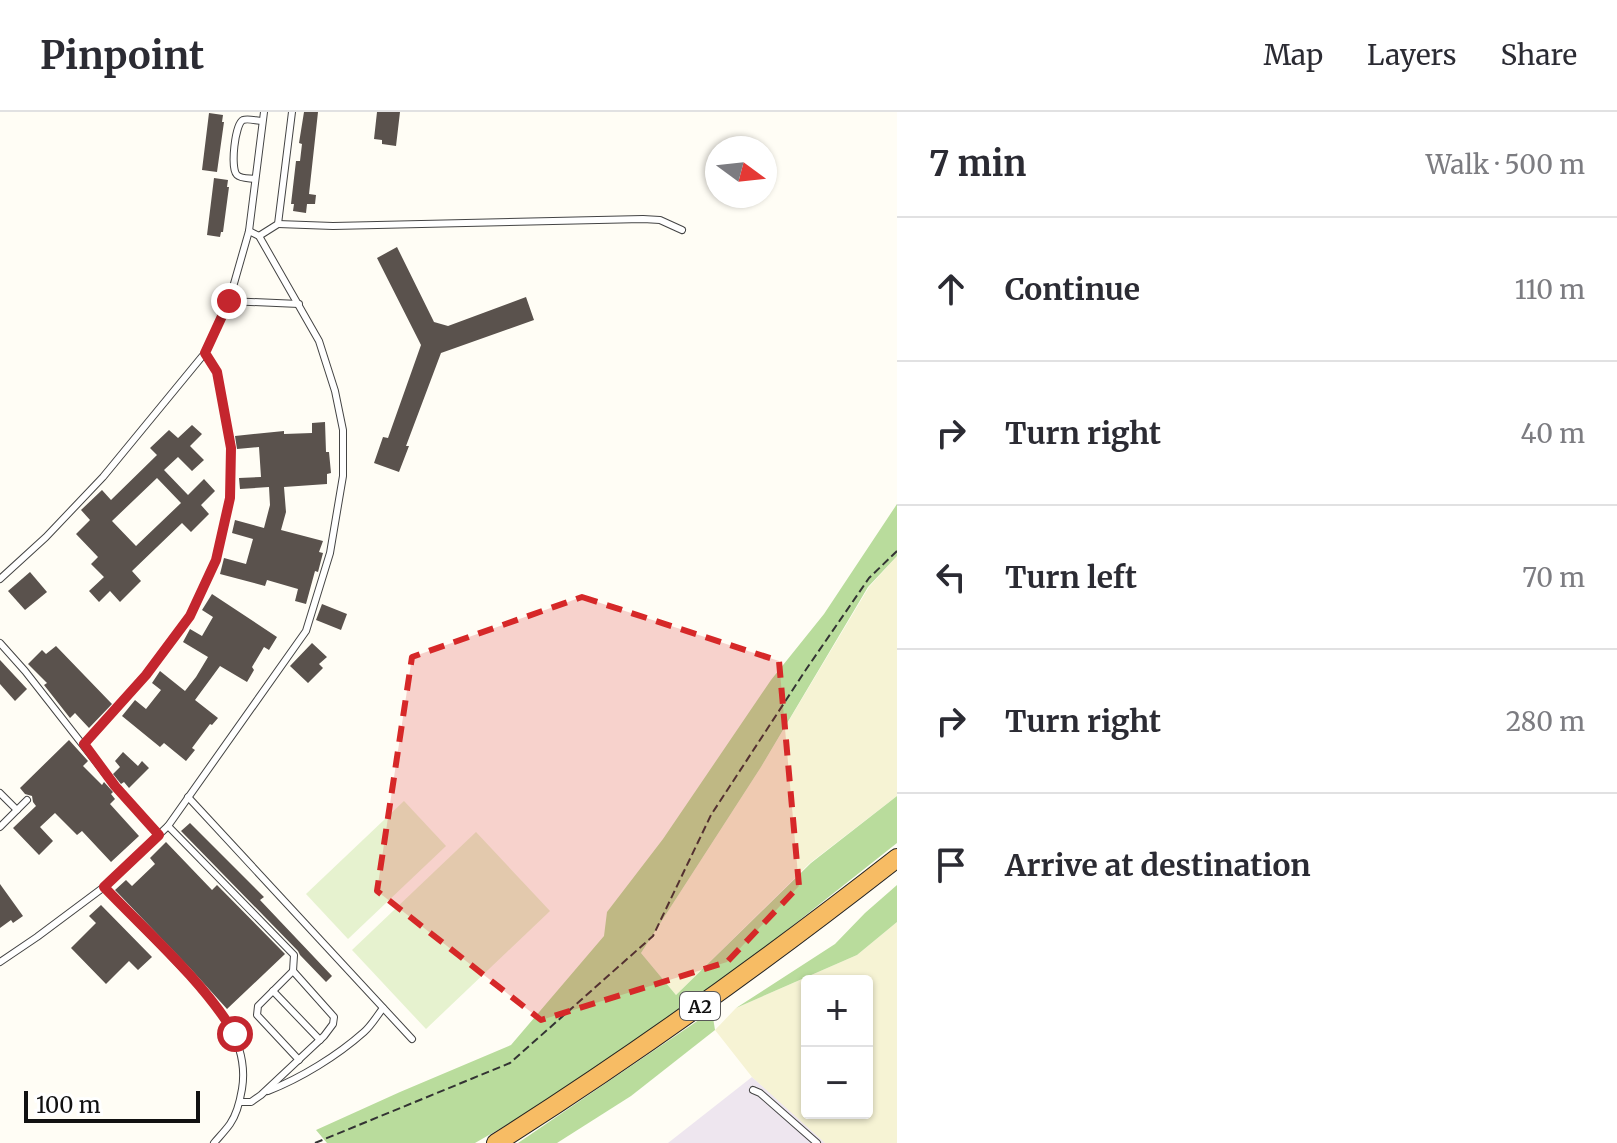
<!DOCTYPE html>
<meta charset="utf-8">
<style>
body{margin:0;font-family:Merriweather,serif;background:#f2f2f3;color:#2b2b33}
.controls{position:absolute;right:24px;bottom:24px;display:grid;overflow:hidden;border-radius:8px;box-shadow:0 2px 6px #0004}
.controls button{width:72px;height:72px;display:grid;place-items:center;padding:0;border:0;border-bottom:2px solid #e1e1e2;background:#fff;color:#2b2b33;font:40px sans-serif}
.compass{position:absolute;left:705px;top:24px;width:72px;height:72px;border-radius:50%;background:#fff;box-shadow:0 2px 6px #0004;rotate:105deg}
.scale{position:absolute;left:24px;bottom:20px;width:176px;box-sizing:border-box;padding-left:8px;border:4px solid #111;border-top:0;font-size:22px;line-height:28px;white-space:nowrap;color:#111;-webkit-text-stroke:6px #fff;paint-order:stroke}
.stop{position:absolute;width:24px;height:24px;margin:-18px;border:6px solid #c4262e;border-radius:50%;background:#fff}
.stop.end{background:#c4262e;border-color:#fff;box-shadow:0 2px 8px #0008}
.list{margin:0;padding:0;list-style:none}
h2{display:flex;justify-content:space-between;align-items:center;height:104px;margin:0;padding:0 32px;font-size:34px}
h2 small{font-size:26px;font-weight:400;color:#7c7c81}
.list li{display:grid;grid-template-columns:52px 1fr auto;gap:24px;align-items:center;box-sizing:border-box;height:144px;padding:0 32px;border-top:2px solid #e1e1e2}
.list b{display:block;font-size:30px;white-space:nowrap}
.list em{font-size:26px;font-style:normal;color:#7c7c81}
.icon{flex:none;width:44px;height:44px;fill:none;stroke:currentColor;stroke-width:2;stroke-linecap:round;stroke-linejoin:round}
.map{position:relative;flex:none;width:897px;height:1031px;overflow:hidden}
header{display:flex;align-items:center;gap:48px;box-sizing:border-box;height:112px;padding:0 40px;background:#fff;border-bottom:2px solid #e1e1e2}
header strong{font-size:38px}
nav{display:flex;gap:44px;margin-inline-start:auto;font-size:28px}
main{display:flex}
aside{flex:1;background:#fff}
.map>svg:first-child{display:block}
.industrial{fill:#eee6ef}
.farmland{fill:#f6f3d4;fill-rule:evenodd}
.forest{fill:#b9dc9c}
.pitch{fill:#e6f2cf}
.building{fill:#5a524d;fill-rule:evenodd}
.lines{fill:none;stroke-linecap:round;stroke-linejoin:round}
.service-casing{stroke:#444;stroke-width:8}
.trunk-casing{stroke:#222;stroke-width:20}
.path{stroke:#333;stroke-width:2;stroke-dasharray:8 4;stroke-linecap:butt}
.service{stroke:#fff;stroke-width:6}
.trunk{stroke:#f7bc64;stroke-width:18}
.route{stroke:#c4262e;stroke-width:10}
.marked{fill:#d62828;fill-opacity:0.2;stroke:#d62828;stroke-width:6;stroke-dasharray:16 10;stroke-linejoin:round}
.labels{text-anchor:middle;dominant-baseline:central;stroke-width:8;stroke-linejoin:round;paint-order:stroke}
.shield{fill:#fff;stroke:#585858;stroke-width:2}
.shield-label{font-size:18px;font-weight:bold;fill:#111}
</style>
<header>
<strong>Pinpoint</strong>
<nav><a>Map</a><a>Layers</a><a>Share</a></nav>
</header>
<main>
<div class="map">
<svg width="897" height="1031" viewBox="0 0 897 1031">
<rect width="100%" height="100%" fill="#fffdf5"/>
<path class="industrial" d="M752,965L828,1031H668Z"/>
<g class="farmland">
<path d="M897,444V684L810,751L676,883L641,841L761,655L869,475Z"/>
<path d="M897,810V1031H825L752,965L715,918L736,896L857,843ZM807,869H867V1001H807Z"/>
</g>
<g class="forest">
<path d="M897,392V444L868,475L761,655L641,841L676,883L811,751L897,684V731L692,893L568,978L475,1031H327L316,1018L400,980L511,933L604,824L607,800L663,727L771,568L824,502Z"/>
<path d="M897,773V810L857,843L736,896L835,832L865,801Z"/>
<path d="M712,899L715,918L631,984L557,1031H518Z"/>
</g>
<g class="pitch">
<path d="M404,689L446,734L348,827L306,782Z"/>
<path d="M476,720L550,799L426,917L352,838Z"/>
</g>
<g class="building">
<path d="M304,0H318L309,82L316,83L315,92H307L306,101L293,99L294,92H291L296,49H300L302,32L299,31Z"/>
<path d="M377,0H400L396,34L382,32V28L374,27Z"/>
<path d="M209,1L223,3L222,10H224L217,60L202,58Z"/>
<path d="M214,66L228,68L227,75H229L223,120H221L220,125L207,123Z"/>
<path d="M397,135L434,210L448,214L526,185L534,208L441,241L406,334H409L399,360L374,351L383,325L388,326L421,233L377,146Z"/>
<path d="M325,310L326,340H329L331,361L327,362V372L284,375L286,400L281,418L323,429L319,440L323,441L318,460L315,459L306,492L295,489L298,477L267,468L265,474L220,462L224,446L246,452L253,427L232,421L235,408L264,416L270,393L269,375L240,377L239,366L261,365L259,335L237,337L235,324L284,319V322L312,321V311Z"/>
<path d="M192,313L202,322L190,334L204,348L192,359L178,345L164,358L188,383L204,367L215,379L201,393L209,402L191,420L182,411L132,459L141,469L120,490L110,479L99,490L89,479L104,465L91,452L98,445L76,422L90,408L81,398L102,378L111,388L157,343L150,336L169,318L178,326ZM157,366L181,391L136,434L112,409Z"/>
<path d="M30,460L47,480L25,498L8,479Z"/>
<path d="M212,482L277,525L269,538L264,535L252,555L254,558L247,570L220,554L195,588L218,606L212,613L210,612L192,636L195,638L186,649L164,631L160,635L122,604L135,588L146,597L161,578L152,571L160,559L185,579L196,565L208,545L183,530L190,517L202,524L213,505L202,498Z"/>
<path d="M322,492L347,502L341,518L316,508Z"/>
<path d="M312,531L327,545L319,552L323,556L308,571L290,554Z"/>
<path d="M56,534L112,592L89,616L75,601L70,606L44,573L47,571L28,552L42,538L46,542Z"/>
<path d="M0,548L27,577L15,589L0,572Z"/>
<path d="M69,628L88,649L83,654L102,673L104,670L113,680L111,682L115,687L110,692L139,724L111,750L82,719L77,723L55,701L40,715L53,729L39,743L13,716L36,694L33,690L32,684L25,682L20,676Z"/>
<path d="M123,640L138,654L142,649L149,656L129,676L124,670L121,672L113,662L120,655L115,649Z"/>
<path d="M190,711L264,785L260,788L332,864L326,870L300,843L298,839L181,719Z"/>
<path d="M166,730L212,778L217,773L285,842L227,897L190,856L115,778L126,768L132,774L155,752L150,746Z"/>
<path d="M0,772L23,804L13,811L11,808L0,816Z"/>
<path d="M101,793L152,845L138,858L129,849L106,872L71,836L96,811L89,804Z"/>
</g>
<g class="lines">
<g class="service-casing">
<g id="service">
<path d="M255,67C250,66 241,67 237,63C230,56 235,12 243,8C248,6 257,9 262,9"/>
<path d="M278,112L333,114L643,107L660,108L682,118"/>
<path d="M259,124L278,112L292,0"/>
<path d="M229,189L299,192"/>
<path d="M0,467L46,425L103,365L205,241L229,189L249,119L264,0"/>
<path d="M0,531L25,559L115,674L159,723"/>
<path d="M84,632L146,563L190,504L216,448L230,386L231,336L217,260L205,241"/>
<path d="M0,681L17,698"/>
<path d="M188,685L412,927"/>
<path d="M168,714L294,843L293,859L334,905L333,912L324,924L261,983L251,990H240"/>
<path d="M0,715L27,688"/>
<path d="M104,775C127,799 150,822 173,846C207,882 251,923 242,977C240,989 237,1002 230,1012C225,1019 219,1025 214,1031"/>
<path d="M0,850L37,825L104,775L168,714L306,519L330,441L343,364V318L335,279L319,229L259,124L249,119"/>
<path d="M293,859L258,894L257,903L299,948"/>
<path d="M273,879L320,928"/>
<path d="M753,978L760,981L817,1031"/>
<path d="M268,979C301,966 337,944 364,920C371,914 377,904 383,896"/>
</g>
</g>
<g class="trunk-casing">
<path id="trunk" d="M496,1031C635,943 768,847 897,746"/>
</g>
<path class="path" d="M315,1031L510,951L653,824L711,703L805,559L869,466L897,439"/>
<use href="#service" class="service"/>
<use href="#trunk" class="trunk"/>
</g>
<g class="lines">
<path class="route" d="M229,189L205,241L217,260L231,336L230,386L216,448L190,504L146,563L84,632L115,674L159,723L104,775C149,822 201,867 235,922"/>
</g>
<path class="marked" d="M582,485L779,549L799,774L727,850L541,908L377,779L412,545Z"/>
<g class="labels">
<rect class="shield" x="680" y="880" width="40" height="28" rx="6"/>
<g class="shield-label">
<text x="700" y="894">A2</text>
</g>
</g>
</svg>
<div class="controls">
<button>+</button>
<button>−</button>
</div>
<svg class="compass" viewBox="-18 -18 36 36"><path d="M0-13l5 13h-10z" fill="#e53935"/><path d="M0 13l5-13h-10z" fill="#7c7c81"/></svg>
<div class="scale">100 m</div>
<div class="stop" style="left:235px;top:922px"></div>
<div class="stop end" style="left:229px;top:189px"></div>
</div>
<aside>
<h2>7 min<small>Walk · 500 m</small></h2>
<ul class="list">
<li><svg class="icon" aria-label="ahead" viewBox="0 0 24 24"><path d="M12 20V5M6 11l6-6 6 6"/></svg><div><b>Continue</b></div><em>110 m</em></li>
<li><svg class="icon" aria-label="right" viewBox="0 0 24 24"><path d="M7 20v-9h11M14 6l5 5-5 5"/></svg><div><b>Turn right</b></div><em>40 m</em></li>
<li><svg class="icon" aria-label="left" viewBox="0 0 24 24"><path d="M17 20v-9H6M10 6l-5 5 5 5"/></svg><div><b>Turn left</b></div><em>70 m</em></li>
<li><svg class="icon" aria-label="right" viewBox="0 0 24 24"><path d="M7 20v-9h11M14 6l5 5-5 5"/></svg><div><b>Turn right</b></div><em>280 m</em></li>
<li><svg class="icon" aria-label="arrive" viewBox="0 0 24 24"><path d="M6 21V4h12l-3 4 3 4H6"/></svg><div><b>Arrive at destination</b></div></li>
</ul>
</aside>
</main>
